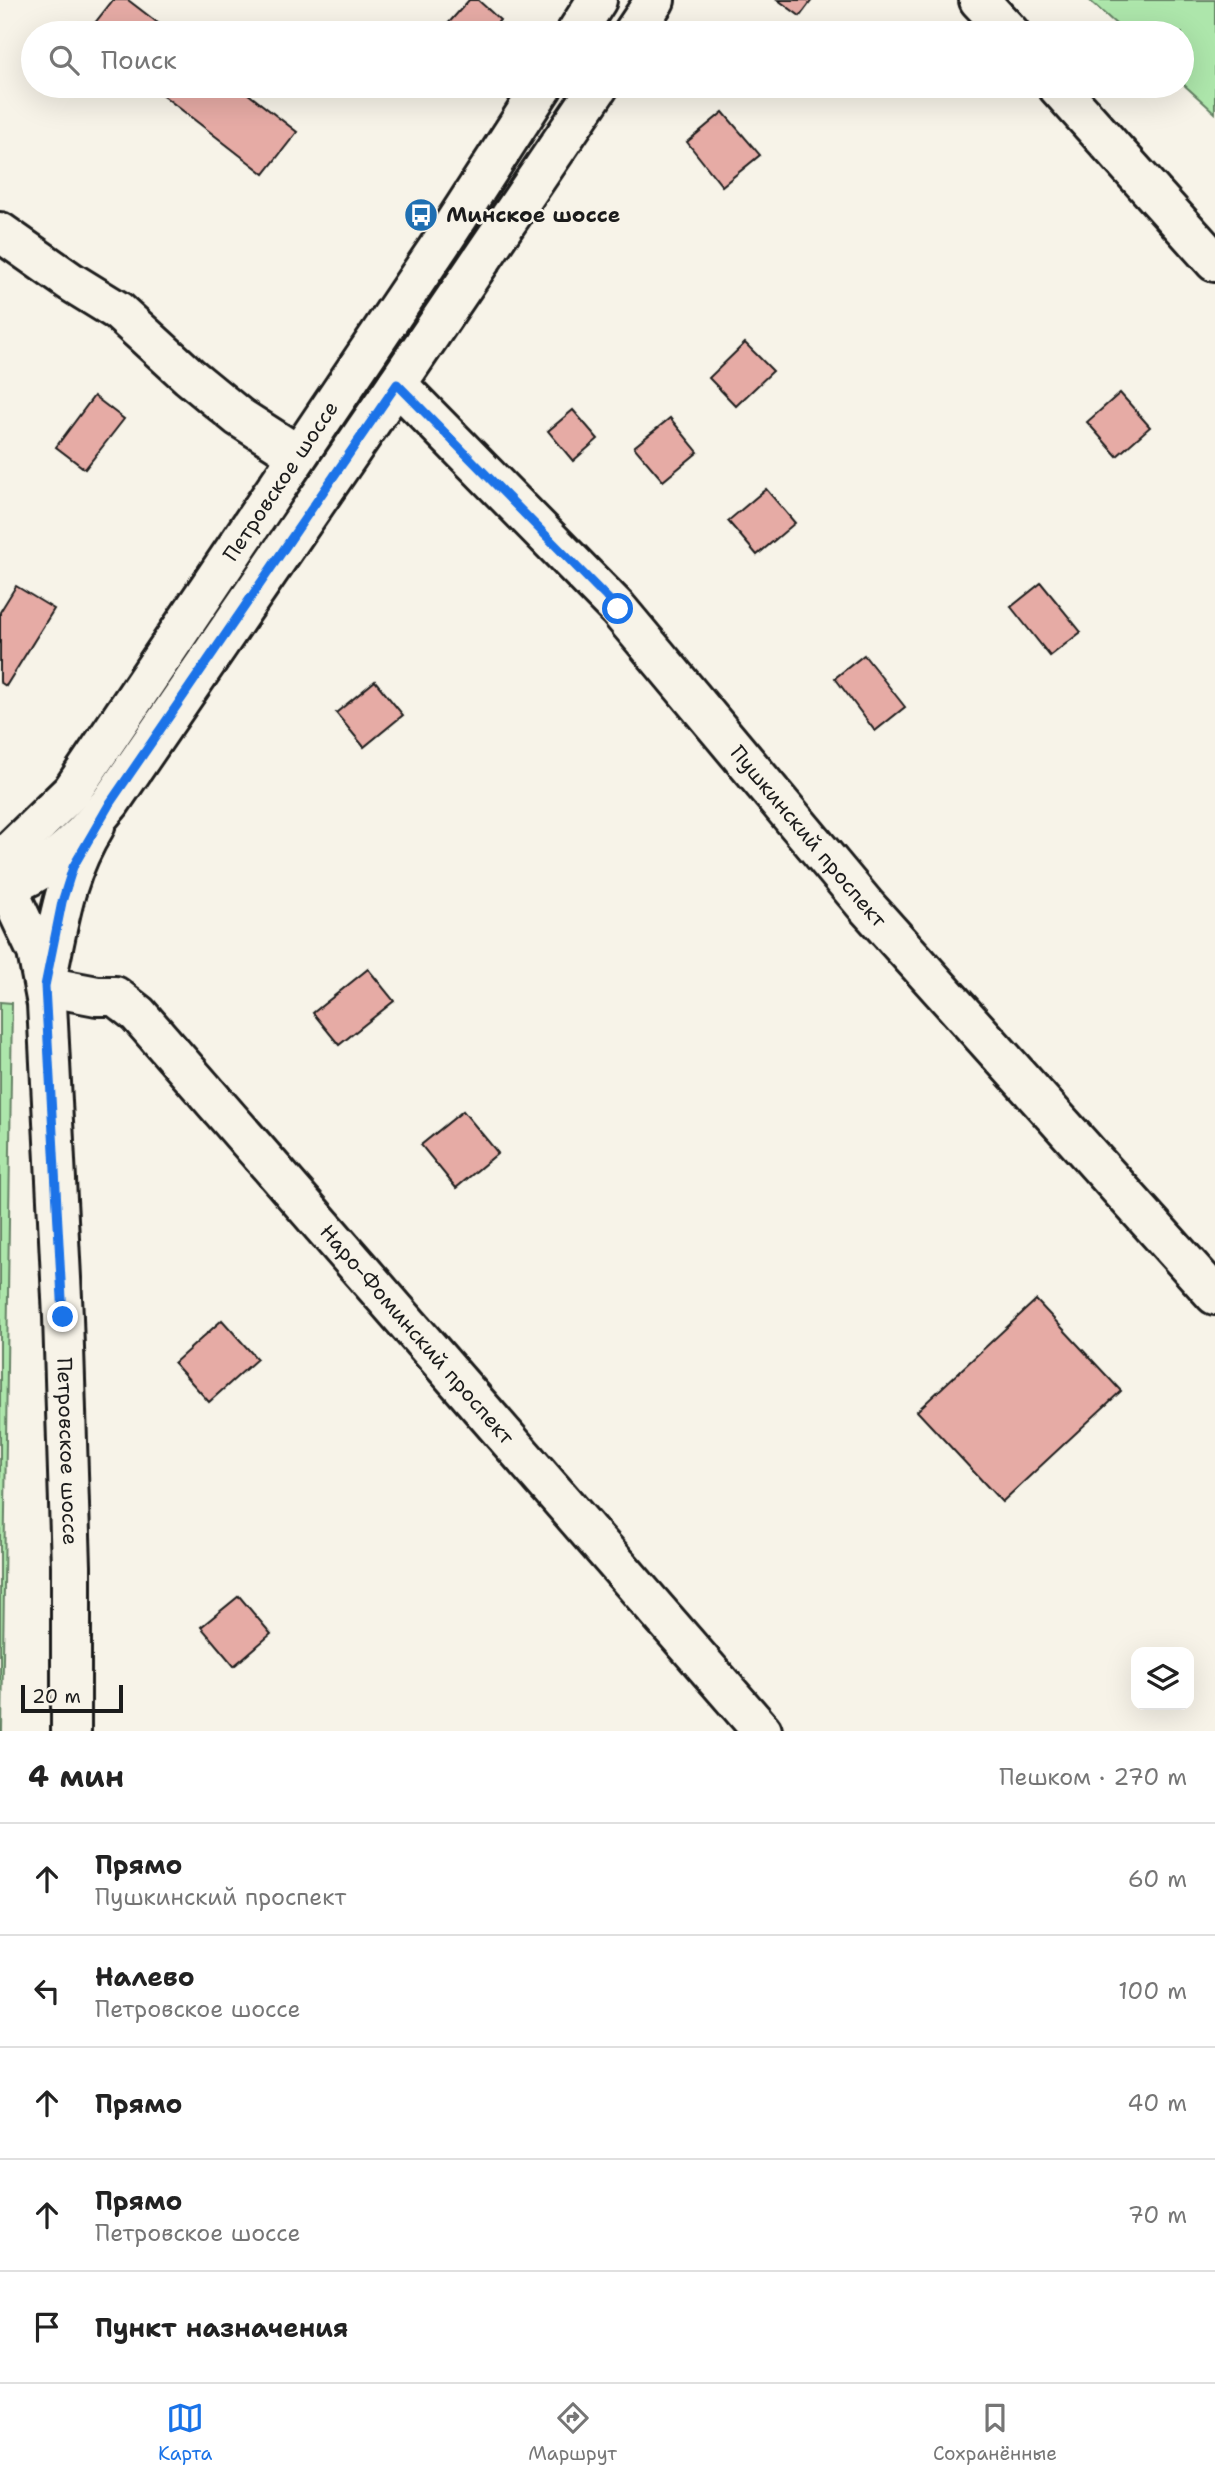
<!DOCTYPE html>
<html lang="ru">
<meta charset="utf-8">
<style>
body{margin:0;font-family:"Shantell Sans",sans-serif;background:#f6f6f6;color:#222}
.controls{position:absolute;right:21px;bottom:21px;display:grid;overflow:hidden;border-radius:14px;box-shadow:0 7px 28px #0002}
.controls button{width:63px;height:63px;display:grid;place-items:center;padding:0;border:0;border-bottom:2px solid #e0e0e0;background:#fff;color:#222;font:35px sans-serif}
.scale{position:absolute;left:21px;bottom:18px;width:102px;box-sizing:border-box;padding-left:7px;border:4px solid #1c1c1c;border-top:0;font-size:19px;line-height:24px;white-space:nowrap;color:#1c1c1c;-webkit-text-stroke:5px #f7f3e8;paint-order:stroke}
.stop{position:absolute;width:21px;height:21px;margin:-16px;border:5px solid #1a73e8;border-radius:50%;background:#fff}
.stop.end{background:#1a73e8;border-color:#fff;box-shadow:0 2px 7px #0008}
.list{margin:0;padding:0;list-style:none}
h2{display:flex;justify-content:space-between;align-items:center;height:91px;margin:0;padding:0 28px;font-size:30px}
h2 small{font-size:23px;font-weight:400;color:#767676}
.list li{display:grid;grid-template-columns:46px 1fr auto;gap:21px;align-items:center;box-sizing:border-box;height:112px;padding:0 28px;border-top:2px solid #e0e0e0}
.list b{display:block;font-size:26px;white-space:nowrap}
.list p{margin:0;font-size:23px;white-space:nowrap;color:#767676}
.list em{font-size:23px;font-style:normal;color:#767676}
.icon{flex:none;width:38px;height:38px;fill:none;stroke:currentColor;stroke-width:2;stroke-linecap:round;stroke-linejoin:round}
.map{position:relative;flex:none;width:1215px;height:1731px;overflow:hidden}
.search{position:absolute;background:#fff;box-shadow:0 7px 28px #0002;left:21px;right:21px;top:21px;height:77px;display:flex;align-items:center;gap:18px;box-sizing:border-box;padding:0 24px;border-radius:38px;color:#767676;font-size:26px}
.sheet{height:651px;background:#fff}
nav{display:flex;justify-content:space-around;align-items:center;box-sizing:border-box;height:98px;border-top:2px solid #e0e0e0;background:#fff;font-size:19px;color:#767676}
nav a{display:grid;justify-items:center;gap:4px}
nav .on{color:#1a73e8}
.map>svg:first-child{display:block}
.green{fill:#ade6ab;stroke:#648164;stroke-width:2}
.building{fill:#e6aba5;stroke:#1c1c1c;stroke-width:2}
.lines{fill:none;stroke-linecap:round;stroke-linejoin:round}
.minor-casing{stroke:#1c1c1c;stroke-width:44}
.major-casing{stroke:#1c1c1c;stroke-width:44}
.minor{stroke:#f7f3e8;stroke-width:38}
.major{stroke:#f7f3e8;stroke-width:38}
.route{stroke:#1a73e8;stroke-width:9}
.labels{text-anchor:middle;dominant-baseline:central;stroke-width:5;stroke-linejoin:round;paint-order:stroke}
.poi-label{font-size:21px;font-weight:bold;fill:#1c1c1c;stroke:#f7f3e8;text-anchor:start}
.street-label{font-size:21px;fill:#1c1c1c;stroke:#f7f3e8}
</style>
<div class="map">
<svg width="1215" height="1731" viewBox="0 0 1215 1731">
<rect width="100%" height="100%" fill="#f7f3e8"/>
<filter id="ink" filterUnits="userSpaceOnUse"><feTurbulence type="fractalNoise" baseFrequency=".0143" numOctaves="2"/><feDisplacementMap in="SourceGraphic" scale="14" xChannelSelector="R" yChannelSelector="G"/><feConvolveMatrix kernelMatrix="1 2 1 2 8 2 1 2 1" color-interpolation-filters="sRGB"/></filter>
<g filter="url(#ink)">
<g class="green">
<path d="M1089,0H1215V113L1182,83V33H1126Z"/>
<path d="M0,1002L12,1003L2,1731H0Z"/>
</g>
<g class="building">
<path d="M113,0H128L171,33H87Z"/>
<path d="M469,0H478L500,20L488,33H454L446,26Z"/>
<path d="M778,0H812L800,16Z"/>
<path d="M151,86H238L297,132L264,174Z"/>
<path d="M723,112L760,155L722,186L687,142Z"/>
<path d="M745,343L773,371L736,406L709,378Z"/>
<path d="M1120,393L1150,427L1117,456L1087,422Z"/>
<path d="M94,396L124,419L85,469L56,447Z"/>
<path d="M573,410L598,439L573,461L548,431Z"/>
<path d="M670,418L698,452L663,481L634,447Z"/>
<path d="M766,489L795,523L757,555L728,521Z"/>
<path d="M1041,583L1081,632L1050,656L1011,607Z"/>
<path d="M16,586L54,609L6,686L0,682V612Z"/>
<path d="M864,655L905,707L875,731L835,678Z"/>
<path d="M375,681L403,715L364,747L336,713Z"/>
<path d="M368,969L394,1001L339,1045L313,1013Z"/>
<path d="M463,1111L498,1153L456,1188L421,1145Z"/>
<path d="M1036,1300L1121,1391L1002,1502L917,1411Z"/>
<path d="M222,1320L257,1359L209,1402L174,1363Z"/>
<path d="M239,1596L271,1634L234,1666L201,1627Z"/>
</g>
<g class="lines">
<g class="minor-casing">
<g id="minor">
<path d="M979,0L1010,33"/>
<path d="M1057,86L1215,262"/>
<path d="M0,232L71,282L118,311L189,376L239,417L298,455"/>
<path id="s1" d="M397,384L618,609L867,907L1215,1295"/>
<path id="s2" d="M0,873L37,952L47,1004L63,1317L71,1566V1731"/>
<path d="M46,981C59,923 63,878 95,826"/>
<path id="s3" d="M45,986L97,996H115L138,1014L762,1731"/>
</g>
</g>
<g class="major-casing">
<g id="major">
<path d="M576,33L597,0"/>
<path d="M633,33L655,0"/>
<path id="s4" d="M0,861L72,791L448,233L543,86"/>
<path d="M0,888C45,876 82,838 110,803L397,384L599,86"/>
</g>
</g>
<use href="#minor" class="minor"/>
<use href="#major" class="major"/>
</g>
</g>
<g class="lines" filter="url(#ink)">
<path class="route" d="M63,1317L45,986L62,902L73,867L110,803L397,384L618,609"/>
</g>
<defs>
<g id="bus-disc" transform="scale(1.75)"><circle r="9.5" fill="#1f6fb2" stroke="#f7f3e8"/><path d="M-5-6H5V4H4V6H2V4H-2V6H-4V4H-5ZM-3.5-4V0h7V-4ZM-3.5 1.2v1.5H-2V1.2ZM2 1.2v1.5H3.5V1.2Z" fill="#fff"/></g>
</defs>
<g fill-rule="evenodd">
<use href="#bus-disc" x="421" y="215"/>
</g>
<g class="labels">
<g class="poi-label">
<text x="446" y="215">Минское шоссе</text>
</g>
<g class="street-label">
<text stroke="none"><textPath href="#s4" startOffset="474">Петровское шоссе</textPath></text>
<text stroke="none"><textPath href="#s1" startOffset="612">Пушкинский проспект</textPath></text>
<text stroke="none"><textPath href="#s3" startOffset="525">Наро-Фоминский проспект</textPath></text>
<text stroke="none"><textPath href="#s2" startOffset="588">Петровское шоссе</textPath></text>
</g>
</g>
</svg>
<div class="controls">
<button><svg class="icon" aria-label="layers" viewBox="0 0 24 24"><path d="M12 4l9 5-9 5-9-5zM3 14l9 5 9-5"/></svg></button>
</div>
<div class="scale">20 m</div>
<div class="stop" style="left:618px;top:609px"></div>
<div class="stop end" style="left:63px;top:1317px"></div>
<div class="search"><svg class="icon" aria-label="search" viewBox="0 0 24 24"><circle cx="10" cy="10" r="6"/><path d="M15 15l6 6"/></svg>Поиск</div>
</div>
<section class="sheet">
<h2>4 мин<small>Пешком · 270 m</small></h2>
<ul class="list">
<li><svg class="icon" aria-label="ahead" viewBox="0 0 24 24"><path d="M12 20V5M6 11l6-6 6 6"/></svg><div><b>Прямо</b><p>Пушкинский проспект</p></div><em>60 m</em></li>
<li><svg class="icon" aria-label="left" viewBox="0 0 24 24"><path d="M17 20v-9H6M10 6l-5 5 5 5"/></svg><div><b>Налево</b><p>Петровское шоссе</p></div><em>100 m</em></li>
<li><svg class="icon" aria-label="ahead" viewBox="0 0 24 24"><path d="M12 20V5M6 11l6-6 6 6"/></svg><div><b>Прямо</b></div><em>40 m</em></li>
<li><svg class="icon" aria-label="ahead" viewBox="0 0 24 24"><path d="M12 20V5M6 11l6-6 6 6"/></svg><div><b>Прямо</b><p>Петровское шоссе</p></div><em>70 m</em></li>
<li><svg class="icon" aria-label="arrive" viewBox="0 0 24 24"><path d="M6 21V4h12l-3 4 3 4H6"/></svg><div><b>Пункт назначения</b></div></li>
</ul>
</section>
<nav>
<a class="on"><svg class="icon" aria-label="map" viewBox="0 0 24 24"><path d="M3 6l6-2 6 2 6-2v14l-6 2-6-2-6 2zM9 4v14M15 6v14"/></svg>Карта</a>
<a><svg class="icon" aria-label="directions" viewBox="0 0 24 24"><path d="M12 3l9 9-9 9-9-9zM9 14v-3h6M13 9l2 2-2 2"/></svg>Маршрут</a>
<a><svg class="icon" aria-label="saved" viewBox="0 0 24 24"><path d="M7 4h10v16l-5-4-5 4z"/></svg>Сохранённые</a>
</nav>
